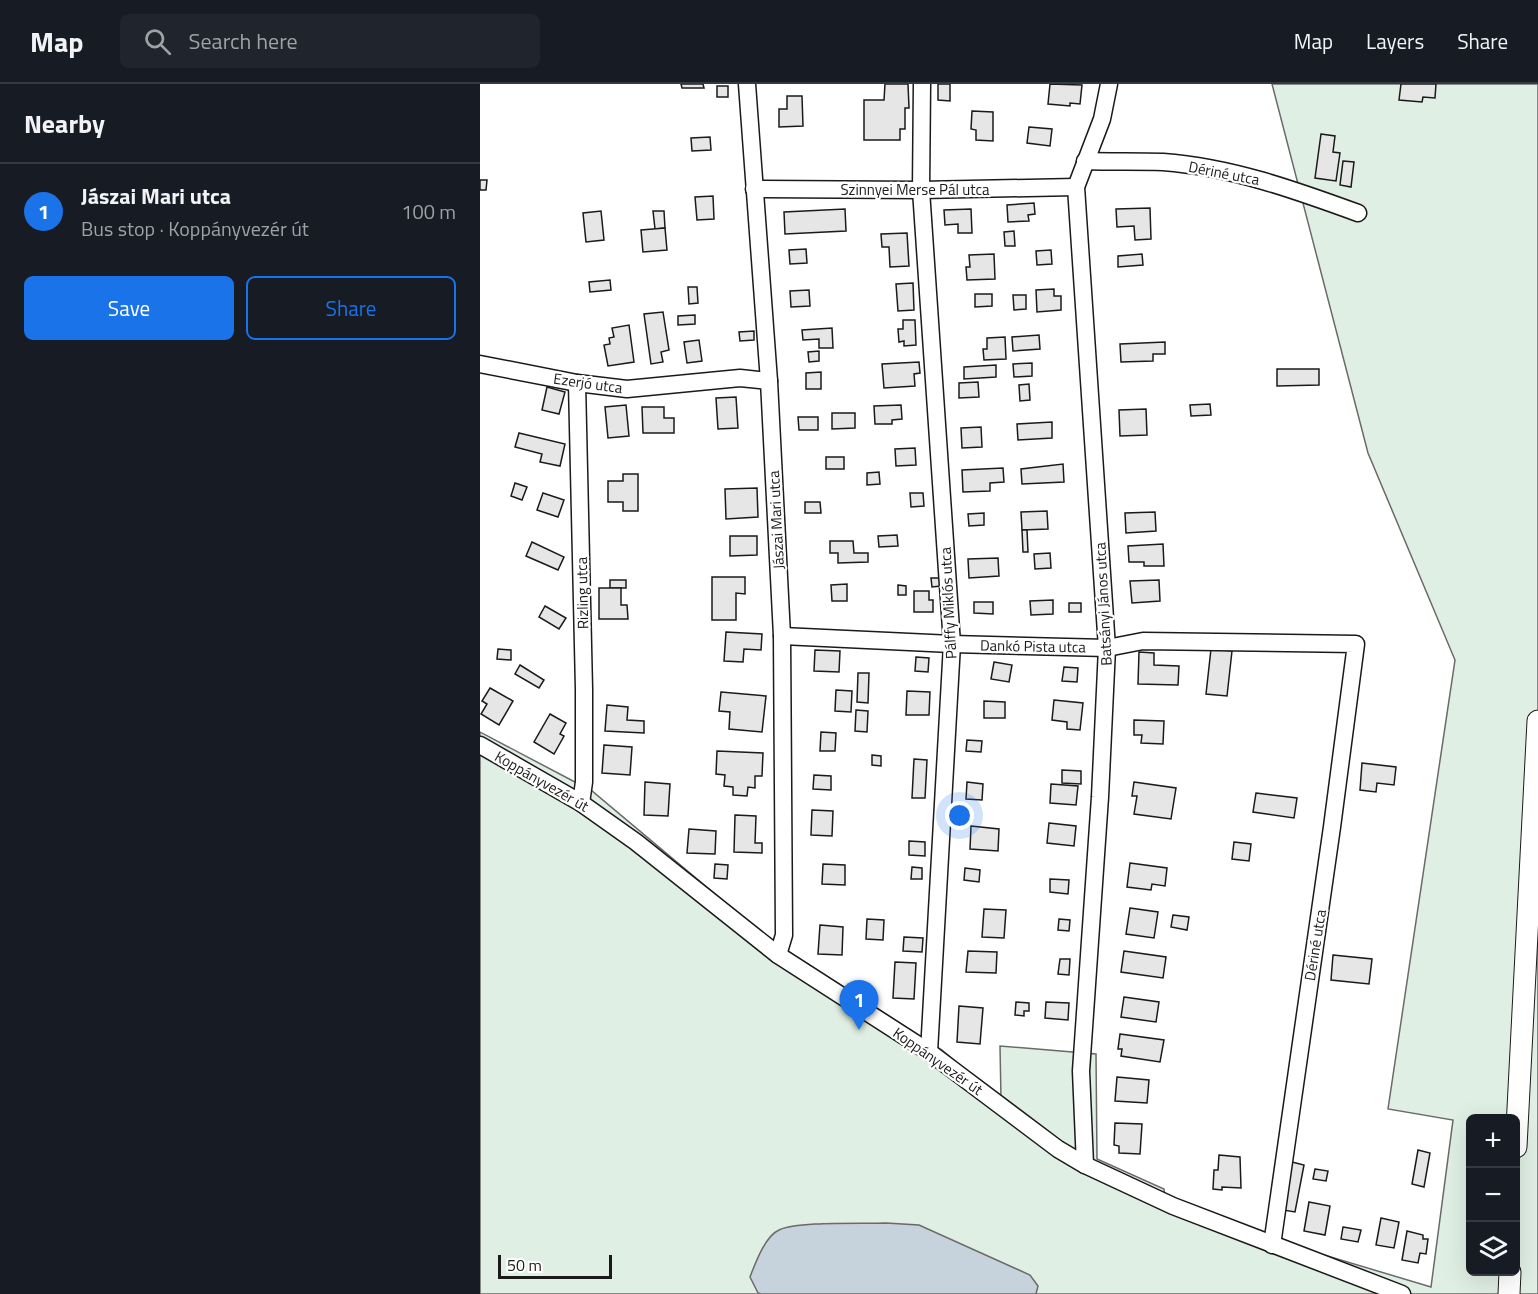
<!DOCTYPE html>
<meta charset="utf-8">
<style>
body{margin:0;font-family:"Titillium Web",sans-serif;background:#20242c;color:#f1f3f6}
.controls{position:absolute;right:18px;bottom:18px;display:grid;overflow:hidden;border-radius:9px;box-shadow:0 6px 24px #0002}
.controls button{width:54px;height:54px;display:grid;place-items:center;padding:0;border:0;border-bottom:2px solid #363941;background:#171b24;color:#f1f3f6;font:30px sans-serif}
.scale{position:absolute;left:18px;bottom:15px;width:114px;box-sizing:border-box;padding-left:6px;border:3px solid #1a1a1a;border-top:0;font-size:16px;line-height:21px;white-space:nowrap;color:#1a1a1a;-webkit-text-stroke:4px #fff;paint-order:stroke}
.you{position:absolute;left:480px;top:732px;width:21px;height:21px;margin:-15px;border:4px solid #fff;border-radius:50%;background:#1a73e8;box-shadow:0 0 0 9px #1a73e833}
.badge{display:grid;place-items:center;width:39px;height:39px;border-radius:50%;background:#1a73e8;color:#fff;font-size:20px;font-weight:700}
.pin{position:absolute;translate:-50% -50px;filter:drop-shadow(0 2px 3px #0008)}
.pin::after{content:'';position:absolute;top:32px;width:21px;height:18px;background:inherit;clip-path:polygon(0 0,100% 0,50% 100%)}
.list{margin:0;padding:0;list-style:none}
h2{display:flex;justify-content:space-between;align-items:center;height:78px;margin:0;padding:0 24px;font-size:26px}
h2 small{font-size:20px;font-weight:400;color:#9ea1a6}
.list li{display:grid;grid-template-columns:39px 1fr auto;gap:18px;align-items:center;box-sizing:border-box;height:96px;padding:0 24px;border-top:2px solid #363941}
.list b{display:block;font-size:22px;white-space:nowrap}
.list p{margin:0;font-size:20px;white-space:nowrap;color:#9ea1a6}
.list em{font-size:20px;font-style:normal;color:#9ea1a6}
.actions{display:flex;gap:12px;padding:18px 24px}
.actions a{flex:1;padding:14px 0;border:2px solid #1a73e8;border-radius:9px;text-align:center;font-size:21px;color:#1a73e8}
.actions .main{background:#1a73e8;color:#fff}
.icon{flex:none;width:33px;height:33px;fill:none;stroke:currentColor;stroke-width:2;stroke-linecap:round;stroke-linejoin:round}
.map{position:relative;flex:none;width:1058px;height:1210px;overflow:hidden}
header{display:flex;align-items:center;gap:36px;box-sizing:border-box;height:84px;padding:0 30px;background:#171b24;border-bottom:2px solid #363941}
header strong{font-size:28px}
nav{display:flex;gap:33px;margin-inline-start:auto;font-size:21px}
.search{width:420px;height:54px;background:#20242c;display:flex;align-items:center;gap:15px;box-sizing:border-box;padding:0 21px;border-radius:9px;color:#9ea1a6;font-size:22px}
main{display:flex}
aside{flex:1;background:#171b24}
.map>svg:first-child{display:block}
.green{fill:#e0efe3;stroke:#6a6a6a;stroke-width:1.5;fill-rule:evenodd}
.water{fill:#c6d2dc;stroke:#6a6a6a;stroke-width:1.5}
.building{fill:#e6e6e6;stroke:#1a1a1a;stroke-width:1.5}
.lines{fill:none;stroke-linecap:round;stroke-linejoin:round}
.minor-casing{stroke:#1a1a1a;stroke-width:19}
.major-casing{stroke:#1a1a1a;stroke-width:23}
.minor{stroke:#fff;stroke-width:16}
.major{stroke:#fff;stroke-width:21}
.labels{text-anchor:middle;dominant-baseline:central;stroke-width:4.5;stroke-linejoin:round;paint-order:stroke}
.street-label{font-size:15px;fill:#1a1a1a;stroke:#fff}
</style>
<header>
<strong>Map</strong>
<div class="search"><svg class="icon" aria-label="search" viewBox="0 0 24 24"><circle cx="10" cy="10" r="6"/><path d="M15 15l6 6"/></svg>Search here</div>
<nav><a>Map</a><a>Layers</a><a>Share</a></nav>
</header>
<main>
<aside>
<h2>Nearby<small></small></h2>
<ul class="list">
<li><span class="badge">1</span><div><b>Jászai Mari utca</b><p>Bus stop · Koppányvezér út</p></div><em>100 m</em></li>
</ul>
<div class="actions"><a class="main">Save</a><a>Share</a></div>
</aside>
<div class="map">
<svg width="1058" height="1210" viewBox="0 0 1058 1210">
<rect width="100%" height="100%" fill="#fff"/>
<path class="green" d="M792,0H1058V1210H0V648L112,707L286,853L462,966L521,1015L520,962L616,970L617,1075L684,1105L685,1113L774,1150L951,1203L973,1036L908,1025L975,576L888,369ZM990,1034H1036V1188H990Z"/>
<path class="water" d="M406,1139L439,1141L550,1191L558,1202L556,1210H281L278,1209L270,1193C275,1180 285,1152 299,1146C318,1137 382,1140 406,1139Z"/>
<g class="building">
<path d="M201,0H223L224,4H202Z"/>
<path d="M405,0H428L429,24H425V45H420V56H384V16H404Z"/>
<path d="M458,0H470V17L458,16Z"/>
<path d="M570,0L602,1L600,20L590,19V22L568,20Z"/>
<path d="M921,0H956L955,14L943,13L942,18L919,16Z"/>
<rect x="237" y="2" width="11" height="11"/>
<path d="M307,12H322L323,42L299,43V25H307Z"/>
<path d="M492,27L513,28V57L496,56V46L491,45Z"/>
<path d="M549,43L572,45L570,62L547,59Z"/>
<path d="M841,50L855,52L853,68L860,69L856,97L835,94Z"/>
<path d="M230,53L231,66L212,67L211,54Z"/>
<path d="M863,77L874,78L871,103L860,101Z"/>
<path d="M0,96H7L6,106H0Z"/>
<path d="M233,112L234,135L217,136L215,113Z"/>
<path d="M554,119L555,130L548,131L549,137L528,138L527,121Z"/>
<path d="M670,124L671,155L655,156L654,142L637,143L636,125Z"/>
<path d="M365,125L366,147L305,150L304,128Z"/>
<path d="M491,125L492,149H478V140L465,141L464,126Z"/>
<path d="M121,127L124,156L106,158L103,129Z"/>
<path d="M173,127H184L185,144L175,145Z"/>
<path d="M185,144L187,166L163,168L161,146Z"/>
<path d="M534,147L535,162H525L524,148Z"/>
<path d="M427,149L429,182L410,183L409,163H402L401,150Z"/>
<path d="M326,165L327,179L310,180L309,166Z"/>
<path d="M571,166L572,180L557,181L556,167Z"/>
<path d="M514,170L515,195L487,196L486,183H490L489,171Z"/>
<path d="M662,170L663,181L638,183V172Z"/>
<path d="M130,196L131,206L110,208L109,198Z"/>
<path d="M433,199L434,226L418,227L416,200Z"/>
<path d="M208,203H217L218,219L209,220Z"/>
<path d="M574,205V212H581V226L557,228L556,206Z"/>
<path d="M329,206L330,222L311,223L310,207Z"/>
<path d="M495,210H512V222L495,223Z"/>
<path d="M533,211H546V225L534,226Z"/>
<path d="M183,228L189,266L181,268L183,278L171,280L164,230Z"/>
<path d="M215,231V240L198,241V232Z"/>
<path d="M423,236H435L436,261L424,262V257L419,258L418,245H423Z"/>
<path d="M149,241L154,278L128,282L124,261L130,260L129,254L134,253L132,244Z"/>
<path d="M352,244L353,264H339V255L323,256L322,246Z"/>
<path d="M274,247V256L260,257L259,248Z"/>
<path d="M559,251L560,265L533,267L532,253Z"/>
<path d="M525,253L526,275L504,276L503,265H507V254Z"/>
<path d="M219,256L222,277L207,279L204,258Z"/>
<path d="M685,258V270H673V277L641,278L640,260Z"/>
<path d="M339,267V277L329,278L328,268Z"/>
<path d="M439,278L440,289L434,290L435,302L404,304L402,280Z"/>
<path d="M552,279V292L534,293L533,280Z"/>
<path d="M516,281V293L484,295V283Z"/>
<path d="M797,285H839V301L797,302Z"/>
<path d="M341,288V305H326V289Z"/>
<path d="M498,298L499,313L479,314V299Z"/>
<path d="M549,300L550,316L540,317L539,301Z"/>
<path d="M67,303L85,308L79,330L62,326Z"/>
<path d="M256,313L258,344L238,345L236,314Z"/>
<path d="M730,320L731,331L711,332L710,321Z"/>
<path d="M146,321L149,352L128,354L125,323Z"/>
<path d="M421,321L422,335L412,336V340H395L394,322Z"/>
<path d="M162,323H184V334H194V349H163Z"/>
<path d="M666,325L667,351L640,352L639,326Z"/>
<path d="M352,329H375V344L352,345Z"/>
<path d="M318,333H338V346H319Z"/>
<path d="M572,338V354L538,356L537,340Z"/>
<path d="M501,343L502,363L482,364L481,344Z"/>
<path d="M39,349L85,360L80,382L60,378L62,370L35,363Z"/>
<path d="M435,364L436,381L416,382L415,365Z"/>
<rect x="346" y="373" width="18" height="12"/>
<path d="M583,380L584,398L542,400L541,385Z"/>
<path d="M523,384L524,398L510,399V407L483,408L482,386Z"/>
<path d="M399,388L400,400L387,401V389Z"/>
<path d="M143,390H158V427H143V418H128V397H143Z"/>
<path d="M35,399L47,403L42,416L31,412Z"/>
<path d="M277,404L278,433L246,435L245,405Z"/>
<path d="M63,409L84,416L78,433L57,426Z"/>
<path d="M430,409H443L444,422L431,423Z"/>
<path d="M325,418H340L341,429H325Z"/>
<path d="M567,427L568,445L542,446L541,428Z"/>
<path d="M675,428L676,447L646,449L645,429Z"/>
<path d="M504,429V441L489,442L488,430Z"/>
<path d="M542,446H547L548,468H543Z"/>
<path d="M417,451L418,462L399,463L398,452Z"/>
<path d="M250,452H277V471L250,472Z"/>
<path d="M350,457H373L374,469H388V478L358,479V469H350Z"/>
<path d="M52,458L84,473L78,486L46,472Z"/>
<path d="M683,460L684,482H664V478H649L648,462Z"/>
<path d="M570,469L571,484L555,485L554,470Z"/>
<path d="M518,474L519,492L489,494L488,475Z"/>
<path d="M232,493H265V510L256,509V536H232Z"/>
<path d="M451,494H460L461,502L452,503Z"/>
<rect x="130" y="496" width="16" height="8"/>
<path d="M679,496L680,517L652,519L650,497Z"/>
<path d="M367,500V517H352L351,501Z"/>
<path d="M418,501L426,502V511H418Z"/>
<path d="M119,504H141V521H147L148,535H119Z"/>
<path d="M434,507H449V516H453V528H434Z"/>
<path d="M573,516V530L551,531L550,517Z"/>
<path d="M494,518H513V530L494,529Z"/>
<rect x="589" y="519" width="12" height="9"/>
<path d="M65,522L86,534L79,545L59,533Z"/>
<path d="M246,548L282,550L281,566L264,565L263,578L244,577Z"/>
<path d="M18,565L31,566V576L17,575Z"/>
<path d="M731,565L752,567L747,612L726,610Z"/>
<path d="M335,566L360,567L359,588L334,587Z"/>
<path d="M659,568L674,569V581L699,582L698,601L658,600Z"/>
<path d="M436,573L449,574L448,588L435,587Z"/>
<path d="M514,578L532,581L529,598L511,595Z"/>
<path d="M40,581L64,596L59,604L35,590Z"/>
<path d="M584,583L598,584L597,598L582,597Z"/>
<path d="M378,589H389L388,619L377,618Z"/>
<path d="M10,604L33,617L19,641L1,630L7,620L2,617Z"/>
<path d="M356,606L372,607L371,628L355,627Z"/>
<path d="M427,607L450,608L449,631H426Z"/>
<path d="M241,608L286,612L282,648L249,645L250,628L239,627Z"/>
<path d="M574,616L603,619L600,646L587,645V638L572,636Z"/>
<path d="M504,617L525,618V634H504Z"/>
<path d="M127,621L148,623L147,636L164,637V649L125,647Z"/>
<path d="M376,626L388,627L387,648L375,647Z"/>
<path d="M70,630L86,639L80,650L84,652L74,670L54,658Z"/>
<path d="M654,636L684,637L683,660L661,659L662,651H654Z"/>
<path d="M341,648L356,649L355,667H340Z"/>
<path d="M487,656L502,657L501,668L486,667Z"/>
<path d="M124,661L152,663L150,691L122,689Z"/>
<path d="M237,667L283,669L282,692H275V704L268,703L267,712L253,711V703L244,702L245,691L236,690Z"/>
<path d="M392,671L401,672V682L392,681Z"/>
<path d="M434,675L447,676L445,714H432Z"/>
<path d="M882,679L916,683L914,701L897,699L896,708L880,706Z"/>
<path d="M582,686L601,687V700L582,699Z"/>
<path d="M334,691L351,692V706L333,705Z"/>
<path d="M165,698L190,700L188,732L164,731Z"/>
<path d="M487,698L503,700L502,716L486,715Z"/>
<path d="M654,698L696,704L691,735L654,730L657,712H652Z"/>
<path d="M571,700L598,702L596,721L570,719Z"/>
<path d="M776,709L817,714L814,734L773,728Z"/>
<path d="M332,726L353,727L352,752L331,751Z"/>
<path d="M255,731L276,732L275,759H282V769L254,768Z"/>
<path d="M569,739L596,742L594,762L567,759Z"/>
<path d="M491,742L519,745L518,767L490,765Z"/>
<path d="M209,745L236,747L235,770L207,769Z"/>
<path d="M429,757L445,758V772L429,771Z"/>
<path d="M754,758L771,760L769,777L752,775Z"/>
<path d="M650,779L687,784L685,802L672,800L671,806L647,803Z"/>
<path d="M235,780L248,781L247,795L234,794Z"/>
<path d="M343,780L365,781V801L342,800Z"/>
<path d="M432,783L442,784V795H431Z"/>
<path d="M485,784L500,786L499,798L484,796Z"/>
<path d="M570,795L589,796L588,810L570,808Z"/>
<path d="M650,824L678,828L674,854L646,850Z"/>
<path d="M504,825L526,826L524,854L502,853Z"/>
<path d="M693,831L709,833L707,846L691,843Z"/>
<path d="M387,835L404,836L403,856L386,855Z"/>
<path d="M579,835L590,836L589,847L578,846Z"/>
<path d="M340,841L363,843L362,871L338,870Z"/>
<path d="M424,853L443,854L442,868L423,867Z"/>
<path d="M488,867L517,868L516,889L486,888Z"/>
<path d="M644,867L686,873L683,894L641,888Z"/>
<path d="M853,871L892,875L889,900L851,896Z"/>
<path d="M580,875H590L589,891L578,890Z"/>
<path d="M415,878L436,879L434,915L413,914Z"/>
<path d="M644,913L679,918L676,938L641,933Z"/>
<path d="M536,918L549,919V927H544V932L535,931Z"/>
<path d="M566,918L589,919L588,936L565,934Z"/>
<path d="M479,922L503,924L500,960L477,958Z"/>
<path d="M640,950L684,956L680,978L641,972L642,965H638Z"/>
<path d="M637,993L669,996L667,1019L635,1017Z"/>
<path d="M635,1039L662,1040L660,1070L639,1069V1062L634,1061Z"/>
<path d="M938,1066L950,1069L944,1103L932,1100Z"/>
<path d="M739,1071L760,1073L761,1104L742,1103V1106L733,1105L734,1086H738Z"/>
<path d="M812,1078L824,1081L815,1128L803,1126Z"/>
<path d="M835,1085L848,1087L846,1097L833,1095Z"/>
<path d="M829,1118L850,1122L845,1151L824,1147Z"/>
<path d="M901,1134L919,1138L914,1164L896,1161Z"/>
<path d="M863,1143L881,1146L878,1158L861,1155Z"/>
<path d="M927,1147L943,1151V1155H948L946,1170L940,1169L938,1179L922,1176Z"/>
</g>
<g class="lines">
<g class="minor-casing">
<g id="minor">
<path d="M267,0L289,297L302,552L304,851L298,871"/>
<path d="M442,0L441,106L472,560L449,968"/>
<path d="M605,77C631,78 657,77 683,78C751,83 815,106 878,129"/>
<path d="M274,105L441,106L596,103"/>
<path d="M0,280L97,299L147,305L260,294L289,297"/>
<path d="M97,299L104,605V698L101,719"/>
<path d="M302,552L472,560L627,564L663,557L876,560L852,743L792,1161"/>
<path d="M0,661L101,719L156,758L298,871L449,968L578,1065L605,1081L693,1122L922,1210"/>
<path d="M605,1081L601,987L620,713L627,564L596,103L622,35L629,0"/>
</g>
</g>
<g class="major-casing">
<g id="major">
<path d="M1036,1063L1058,637"/>
<path d="M1029,1210L1030,1188"/>
</g>
</g>
<use href="#minor" class="minor"/>
<use href="#major" class="major"/>
</g>
<g class="labels">
<g class="street-label">
<text transform="translate(744 89) rotate(11)">Dériné utca</text>
<text x="435" y="105">Szinnyei Merse Pál utca</text>
<text transform="translate(108 299) rotate(8)">Ezerjó utca</text>
<text transform="translate(296 436) rotate(-93)">Jászai Mari utca</text>
<text transform="translate(102 509) rotate(-91)">Rizling utca</text>
<text transform="translate(468 519) rotate(-93)">Pálffy Miklós utca</text>
<text transform="translate(623 520) rotate(-93)">Batsányi János utca</text>
<text transform="translate(553 562) rotate(1)">Dankó Pista utca</text>
<text transform="translate(62 697) rotate(30)">Koppányvezér út</text>
<text transform="translate(835 861) rotate(-81)">Dériné utca</text>
<text transform="translate(458 977) rotate(35)">Koppányvezér út</text>
</g>
</g>
</svg>
<div class="controls">
<button>+</button>
<button>−</button>
<button><svg class="icon" aria-label="layers" viewBox="0 0 24 24"><path d="M12 4l9 5-9 5-9-5zM3 14l9 5 9-5"/></svg></button>
</div>
<div class="scale">50 m</div>
<div class="you"></div>
<div class="pin badge" style="left:379px;top:946px">1</div>
</div>
</main>
